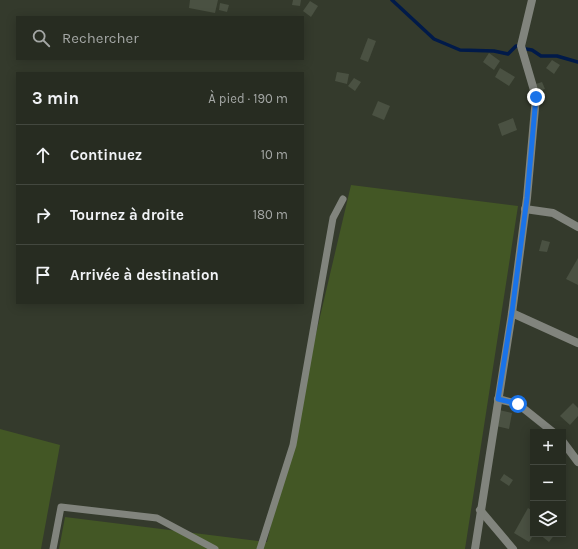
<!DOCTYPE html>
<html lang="fr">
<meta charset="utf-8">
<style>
body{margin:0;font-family:Karla,sans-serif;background:#33382e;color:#f1f3f6}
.controls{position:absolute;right:12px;bottom:12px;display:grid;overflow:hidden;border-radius:0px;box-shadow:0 2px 10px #0003}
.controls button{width:36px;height:36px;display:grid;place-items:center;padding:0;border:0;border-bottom:1px solid #43483f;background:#272c21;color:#f1f3f6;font:20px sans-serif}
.stop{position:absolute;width:12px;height:12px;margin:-9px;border:3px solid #1a73e8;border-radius:50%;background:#fff}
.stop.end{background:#1a73e8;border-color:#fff;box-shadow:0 1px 4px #0008}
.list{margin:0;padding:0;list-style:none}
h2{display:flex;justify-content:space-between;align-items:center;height:52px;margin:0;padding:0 16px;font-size:17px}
h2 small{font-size:13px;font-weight:400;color:#a4a7a5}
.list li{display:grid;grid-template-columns:26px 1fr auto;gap:12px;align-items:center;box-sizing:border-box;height:60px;padding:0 16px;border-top:1px solid #43483f}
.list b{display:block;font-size:15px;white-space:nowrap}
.list em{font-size:13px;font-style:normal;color:#a4a7a5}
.icon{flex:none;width:22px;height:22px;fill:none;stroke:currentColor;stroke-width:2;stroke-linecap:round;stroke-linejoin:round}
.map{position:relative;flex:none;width:578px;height:549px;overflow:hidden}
.search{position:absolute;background:#272c21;box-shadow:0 2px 10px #0003;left:16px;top:16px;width:288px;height:44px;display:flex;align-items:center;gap:10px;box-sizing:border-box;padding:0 14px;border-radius:0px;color:#a4a7a5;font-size:15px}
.panel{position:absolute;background:#272c21;box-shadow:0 2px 10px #0003;left:16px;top:72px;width:288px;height:232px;border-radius:0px}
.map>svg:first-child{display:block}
.green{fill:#435725}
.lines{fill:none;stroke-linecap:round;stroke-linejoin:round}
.stream{stroke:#011a49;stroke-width:3.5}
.building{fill:#4a5142}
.service{stroke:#81847d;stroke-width:7}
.minor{stroke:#81847d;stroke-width:8}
.route{stroke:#1a73e8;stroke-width:5}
</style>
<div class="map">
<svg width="578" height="549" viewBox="0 0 578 549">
<rect width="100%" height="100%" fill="#343a2c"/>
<g class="green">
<path d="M351,185L518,206L465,549H59L65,517L267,542Z"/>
<path d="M0,429L60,445L41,549H0Z"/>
</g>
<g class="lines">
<path class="stream" d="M392,0L434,39L460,50L494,51L508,54L516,46H521L526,49L532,50L541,56H557L578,62"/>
</g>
<g class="building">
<path d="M190,0H218L215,13L189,8Z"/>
<path d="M293,0H301L300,6L292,5Z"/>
<path d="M310,1L318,6L311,17L303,11Z"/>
<path d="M220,3L229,5L227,12L219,10Z"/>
<path d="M368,38L376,41L368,62L360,59Z"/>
<path d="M489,53L500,61L494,70L483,62Z"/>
<path d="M552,60L560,65L554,74L546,68Z"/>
<path d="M500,68L515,77L509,86L495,77Z"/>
<path d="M337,72L349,74L347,84L335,81Z"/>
<path d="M354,78L361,82L355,91L348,86Z"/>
<path d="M542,82L545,89L539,91L536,84Z"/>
<path d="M378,101L390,106L384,120L372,115Z"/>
<path d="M513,118L517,130L502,136L498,124Z"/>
<path d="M542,240L550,242L547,252L539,251Z"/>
<path d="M578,258V285L566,279Z"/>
<path d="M573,403L578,408V416L570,425L560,416Z"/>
<path d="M499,410L512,413L509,429L496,426Z"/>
<path d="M504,474L513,480L509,486L500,480Z"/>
<path d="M528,508L533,511L534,534L529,542L514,533Z"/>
<path d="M539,534H555L549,542Z"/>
</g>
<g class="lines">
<g class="service">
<path d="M53,549L61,507L157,518L215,549"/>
<path d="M260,549L293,445L333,218L343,199"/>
</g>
<g class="minor">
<path d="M525,209L553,213L578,227"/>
<path d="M512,313L578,343"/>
<path d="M498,399L518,404L553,432"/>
<path d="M563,442L578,462"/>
<path d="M480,510L513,549"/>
<path d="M475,549L512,313L527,198L536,97L521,46L532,0"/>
</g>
</g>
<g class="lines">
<path class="route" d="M518,404L498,399L512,312L527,198L536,97"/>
</g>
</svg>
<div class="controls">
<button>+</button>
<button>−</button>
<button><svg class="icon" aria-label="layers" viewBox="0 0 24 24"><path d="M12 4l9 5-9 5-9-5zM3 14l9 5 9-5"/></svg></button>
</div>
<div class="stop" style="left:518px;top:404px"></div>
<div class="stop end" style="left:536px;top:97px"></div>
<div class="search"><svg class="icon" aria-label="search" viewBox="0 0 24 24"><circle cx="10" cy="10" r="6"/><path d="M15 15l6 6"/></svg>Rechercher</div>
<section class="panel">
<h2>3 min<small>À pied · 190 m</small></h2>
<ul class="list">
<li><svg class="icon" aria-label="ahead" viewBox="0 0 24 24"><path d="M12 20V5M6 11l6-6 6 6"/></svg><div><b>Continuez</b></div><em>10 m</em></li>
<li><svg class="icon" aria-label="right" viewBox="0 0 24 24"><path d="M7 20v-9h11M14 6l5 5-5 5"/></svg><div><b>Tournez à droite</b></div><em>180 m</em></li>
<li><svg class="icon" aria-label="arrive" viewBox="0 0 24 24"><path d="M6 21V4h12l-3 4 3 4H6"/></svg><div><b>Arrivée à destination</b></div></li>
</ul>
</section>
</div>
